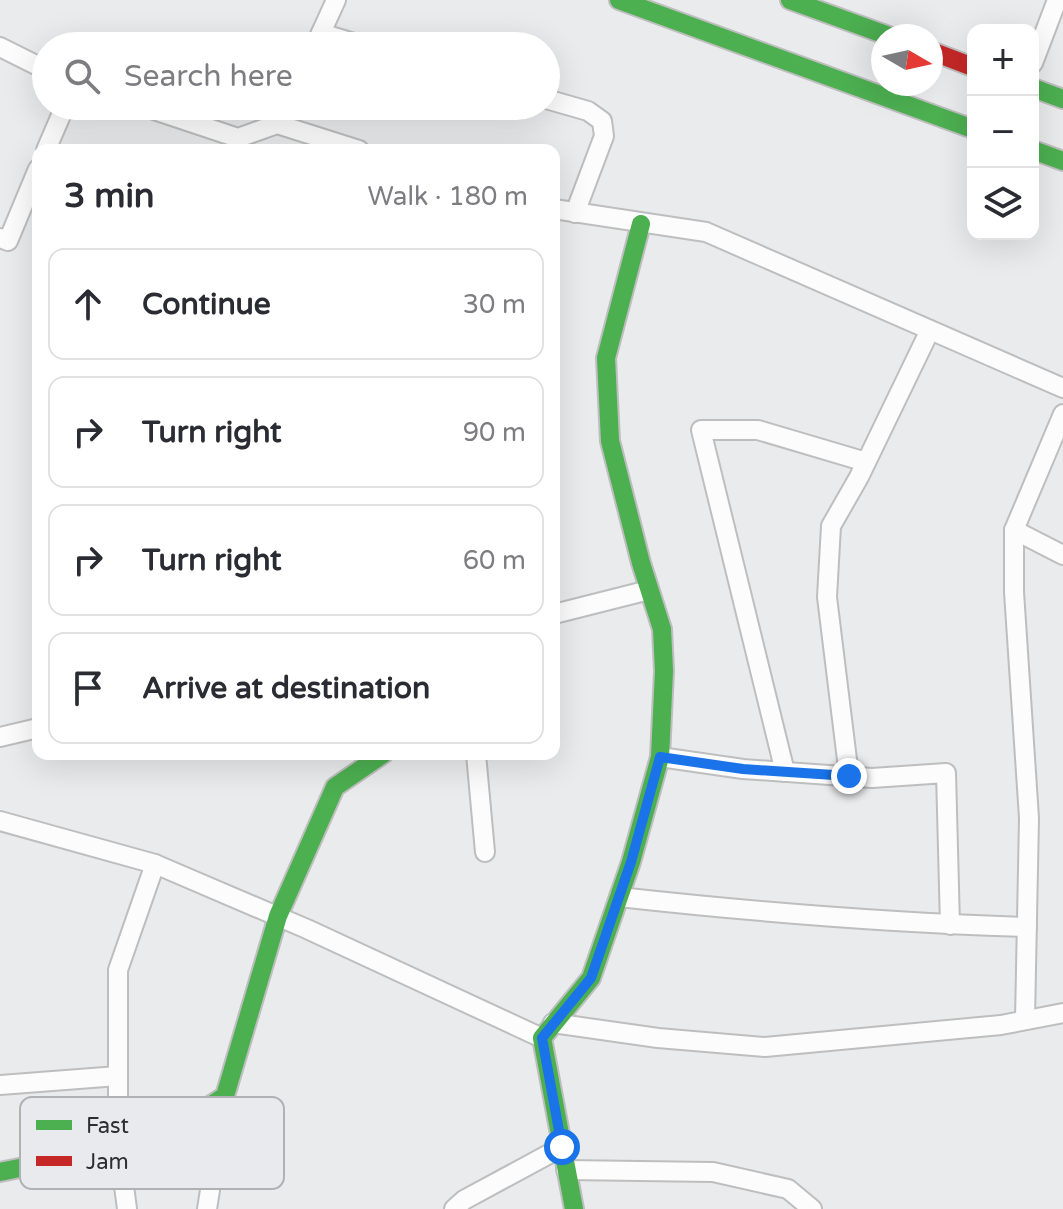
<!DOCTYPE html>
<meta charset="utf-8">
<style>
body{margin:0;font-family:"Varela Round",sans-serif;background:#f2f2f3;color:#2b2b33}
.controls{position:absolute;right:24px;top:24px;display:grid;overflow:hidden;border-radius:16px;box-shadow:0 8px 32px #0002}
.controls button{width:72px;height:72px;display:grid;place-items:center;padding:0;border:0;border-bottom:2px solid #e1e1e2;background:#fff;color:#2b2b33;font:40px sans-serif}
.compass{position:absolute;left:871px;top:24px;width:72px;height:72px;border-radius:50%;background:#fff;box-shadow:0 8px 32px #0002;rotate:99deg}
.stop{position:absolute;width:24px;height:24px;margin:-18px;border:6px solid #1a73e8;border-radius:50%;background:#fff}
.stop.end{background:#1a73e8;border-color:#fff;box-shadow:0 2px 8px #0008}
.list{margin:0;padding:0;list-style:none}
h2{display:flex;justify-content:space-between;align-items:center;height:104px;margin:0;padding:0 32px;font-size:34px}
h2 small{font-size:26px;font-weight:400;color:#7c7c81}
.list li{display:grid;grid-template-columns:52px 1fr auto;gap:24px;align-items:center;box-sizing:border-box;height:112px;margin:0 16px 16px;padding:0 16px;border:2px solid #e1e1e2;border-radius:16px}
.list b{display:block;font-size:30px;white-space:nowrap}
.list em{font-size:26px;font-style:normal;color:#7c7c81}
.icon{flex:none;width:44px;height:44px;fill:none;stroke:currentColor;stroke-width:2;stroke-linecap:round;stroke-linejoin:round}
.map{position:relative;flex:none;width:1063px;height:1209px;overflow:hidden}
.search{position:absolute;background:#fff;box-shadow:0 8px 32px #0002;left:32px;top:32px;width:528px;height:88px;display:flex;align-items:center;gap:20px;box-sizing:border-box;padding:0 28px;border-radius:44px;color:#7c7c81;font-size:30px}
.panel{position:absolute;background:#fff;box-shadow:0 8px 32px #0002;left:32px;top:144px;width:528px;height:616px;border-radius:16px}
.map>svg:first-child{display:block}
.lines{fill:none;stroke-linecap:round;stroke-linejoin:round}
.street-casing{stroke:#bebebf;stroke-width:22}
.fast-casing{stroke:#bebebf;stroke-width:22}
.jam-casing{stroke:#bebebf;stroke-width:22}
.street{stroke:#fcfcfc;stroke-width:18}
.fast{stroke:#4caf50;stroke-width:18}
.jam{stroke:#c62828;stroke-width:18}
.route{stroke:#1a73e8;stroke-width:10}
.key{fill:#e9eaed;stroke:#b0b1b4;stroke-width:2}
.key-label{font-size:22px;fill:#2c2d2e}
</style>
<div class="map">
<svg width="1063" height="1209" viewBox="0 0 1063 1209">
<rect width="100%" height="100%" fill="#eaebec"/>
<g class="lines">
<g class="street-casing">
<g id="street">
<path d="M321,33L364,46"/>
<path d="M315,46L336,0"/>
<path d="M0,47L46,70"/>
<path d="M1033,63L1057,0"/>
<path d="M546,99L588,111L602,121L604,136L575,213"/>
<path d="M142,106L238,138L277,124L359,150"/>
<path d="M46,150L65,106"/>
<path d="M554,209L706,232L1063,388"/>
<path d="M0,238L8,241L38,169"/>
<path d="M1014,530L1063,555"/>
<path d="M554,614L649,590"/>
<path d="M0,737L38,728"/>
<path d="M476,754L485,852"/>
<path d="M660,757L743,769L872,778L946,773L950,925"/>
<path d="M785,772L701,430H758L866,462"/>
<path d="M849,776L827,597L831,526L859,477L930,330"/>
<path d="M0,821L155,864L307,929L542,1038"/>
<path d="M619,897C755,912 890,923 1027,927"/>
<path d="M1025,1020L1029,818L1014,592V530L1063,414"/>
<path d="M553,1023L658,1038L765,1047L1001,1025L1063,1013"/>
<path d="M0,1085L118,1076"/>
<path d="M566,1170L713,1172L788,1189L812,1209"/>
<path d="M127,1209L118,1140V970L155,864"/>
<path d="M207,1209L225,1096"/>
<path d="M454,1209L464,1200L562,1147"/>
</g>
</g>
<g class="fast-casing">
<g id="fast">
<path d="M619,0L973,129"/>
<path d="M790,0L889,36"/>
<path d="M1033,88L1063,99"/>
<path d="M1033,150L1063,161"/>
<path d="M0,1172L54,1161L201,1112L225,1096L278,916L335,787L383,754"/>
<path d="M574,1209L542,1038L591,978L631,862L660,757L664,671L662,629L641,563L610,441L606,358L641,224"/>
</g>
</g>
<g class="jam-casing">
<path id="jam" d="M931,51L973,67"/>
</g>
<use href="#street" class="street"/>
<use href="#fast" class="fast"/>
<use href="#jam" class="jam"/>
</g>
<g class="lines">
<path class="route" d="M562,1147L542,1038L591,978L631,862L660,757L743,769L849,776"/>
</g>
<rect x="20" y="1097" width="264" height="92" rx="12" class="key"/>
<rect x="36" y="1120" width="36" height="10" fill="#4caf50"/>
<rect x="36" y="1156" width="36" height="10" fill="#c62828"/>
<g class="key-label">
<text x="86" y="1133">Fast</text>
<text x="86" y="1169">Jam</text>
</g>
</svg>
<div class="controls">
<button>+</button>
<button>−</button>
<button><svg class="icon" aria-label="layers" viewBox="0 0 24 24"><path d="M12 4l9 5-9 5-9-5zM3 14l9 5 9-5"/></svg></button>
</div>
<svg class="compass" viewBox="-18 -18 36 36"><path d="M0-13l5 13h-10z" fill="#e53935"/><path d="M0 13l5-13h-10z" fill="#7c7c81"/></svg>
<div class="stop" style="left:562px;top:1147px"></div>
<div class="stop end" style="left:849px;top:776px"></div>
<div class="search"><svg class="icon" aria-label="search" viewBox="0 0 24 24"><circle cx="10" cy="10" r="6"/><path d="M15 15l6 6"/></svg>Search here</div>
<section class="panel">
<h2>3 min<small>Walk · 180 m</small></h2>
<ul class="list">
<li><svg class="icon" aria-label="ahead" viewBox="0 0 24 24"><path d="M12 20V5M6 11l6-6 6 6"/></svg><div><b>Continue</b></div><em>30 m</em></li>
<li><svg class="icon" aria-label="right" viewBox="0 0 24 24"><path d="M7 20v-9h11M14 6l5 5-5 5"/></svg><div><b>Turn right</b></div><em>90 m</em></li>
<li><svg class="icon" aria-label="right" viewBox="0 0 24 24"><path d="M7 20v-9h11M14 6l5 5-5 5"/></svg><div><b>Turn right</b></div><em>60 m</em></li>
<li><svg class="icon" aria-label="arrive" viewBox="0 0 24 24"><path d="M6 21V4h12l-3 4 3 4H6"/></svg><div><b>Arrive at destination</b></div></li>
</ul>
</section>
</div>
